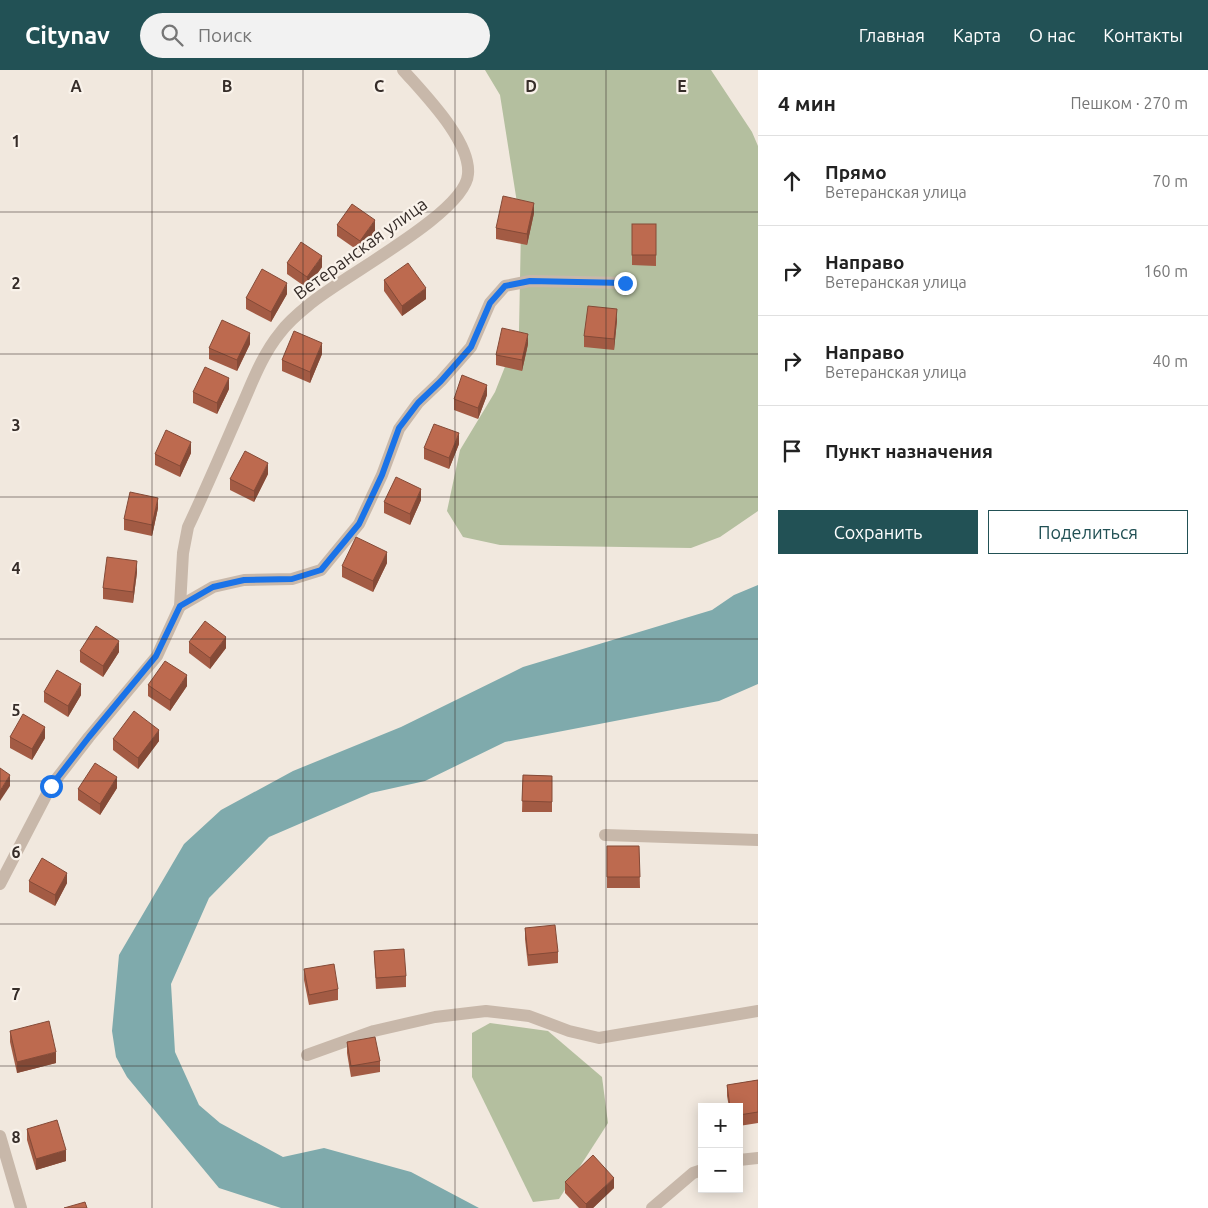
<!DOCTYPE html>
<html lang="ru">
<meta charset="utf-8">
<style>
body{margin:0;font-family:Ubuntu,sans-serif;background:#f2f2f2;color:#222}
.controls{position:absolute;right:15px;bottom:15px;display:grid;overflow:hidden;border-radius:0px;box-shadow:0 2px 12px #0003}
.controls button{width:45px;height:45px;display:grid;place-items:center;padding:0;border:0;border-bottom:1px solid #e0e0e0;background:#fff;color:#222;font:25px sans-serif}
.stop{position:absolute;width:15px;height:15px;margin:-11px;border:4px solid #1a73e8;border-radius:50%;background:#fff}
.stop.end{background:#1a73e8;border-color:#fff;box-shadow:0 1px 5px #0008}
.list{margin:0;padding:0;list-style:none}
h2{display:flex;justify-content:space-between;align-items:center;height:65px;margin:0;padding:0 20px;font-size:21px}
h2 small{font-size:16px;font-weight:400;color:#767676}
.list li{display:grid;grid-template-columns:32px 1fr auto;gap:15px;align-items:center;box-sizing:border-box;height:90px;padding:0 20px;border-top:1px solid #e0e0e0}
.list b{display:block;font-size:19px;white-space:nowrap}
.list p{margin:0;font-size:16px;white-space:nowrap;color:#767676}
.list em{font-size:16px;font-style:normal;color:#767676}
.actions{display:flex;gap:10px;padding:15px 20px}
.actions a{flex:1;padding:11px 0;border:1px solid #225155;border-radius:0px;text-align:center;font-size:18px;color:#225155}
.actions .main{background:#225155;color:#fff}
.icon{flex:none;width:28px;height:28px;fill:none;stroke:currentColor;stroke-width:2;stroke-linecap:round;stroke-linejoin:round}
.map{position:relative;flex:none;width:758px;height:1138px;overflow:hidden}
header{display:flex;align-items:center;gap:30px;box-sizing:border-box;height:70px;padding:0 25px;background:#225155;color:#fff}
header strong{font-size:24px}
nav{display:flex;gap:28px;margin-inline-start:auto;font-size:18px}
.search{width:350px;height:45px;background:#f2f2f2;display:flex;align-items:center;gap:12px;box-sizing:border-box;padding:0 18px;border-radius:28px;color:#767676;font-size:19px}
main{display:flex}
aside{flex:1;background:#fff}
.map>svg:first-child{display:block}
.green{fill:#b4bf9f}
.water{fill:#7faaac}
.lines{fill:none;stroke-linecap:round;stroke-linejoin:round}
.minor{stroke:#c8b8aa;stroke-width:12}
.wall{fill:#a35b44}
.shaded-wall{fill:#844a37}
.building{fill:#bd6a4f;stroke:#844a37}
.route{stroke:#1a73e8;stroke-width:6}
.grid{fill:none;stroke:#362d29;stroke-width:1;stroke-opacity:0.55}
.labels{text-anchor:middle;dominant-baseline:central;stroke-width:4.5;stroke-linejoin:round;paint-order:stroke}
.street-label{font-size:18px;fill:#362d29;stroke:#f9f2ea}
.grid-label{font-size:16px;text-anchor:middle;font-weight:bold;fill:#362d29;stroke:#f9f2ea;stroke-width:4.5;stroke-linejoin:round;paint-order:stroke}
</style>
<header>
<strong>Citynav</strong>
<div class="search"><svg class="icon" aria-label="search" viewBox="0 0 24 24"><circle cx="10" cy="10" r="6"/><path d="M15 15l6 6"/></svg>Поиск</div>
<nav><a>Главная</a><a>Карта</a><a>О нас</a><a>Контакты</a></nav>
</header>
<main>
<div class="map">
<svg width="758" height="1138" viewBox="0 0 758 1138">
<rect width="100%" height="100%" fill="#f1e8de"/>
<g class="green">
<path d="M485,0H711L752,62L758,76V441L720,467L691,478L500,475L463,467L447,441L460,380L495,322L519,261L521,158L500,25Z"/>
<path d="M490,953L548,961L602,1007L608,1053L559,1129L533,1132L472,1007V963Z"/>
</g>
<path class="water" d="M758,515V614L719,631L505,672L425,711L371,723L269,767L209,828L171,914L175,982L199,1035L220,1053L283,1087L324,1078L411,1102L479,1138H281L219,1118L127,1007L116,987L112,961L119,885L184,774L221,740L293,701L401,657L523,597L712,540L734,525Z"/>
<g class="lines">
<g class="minor">
<path d="M180,536L213,517L244,510L292,509L321,500L359,454L382,405L399,359L418,333L441,311L471,277L490,233L505,216L530,211L625,213"/>
<path d="M605,765L758,770"/>
<path d="M0,814L51,716L89,667L157,586L180,536L183,483L188,457C206,419 223,379 240,340C252,313 262,285 280,263C288,252 300,242 310,234C341,207 466,143 468,104C471,71 424,24 403,0"/>
<path d="M307,985L374,961L435,947L486,941L529,946L569,961L599,968L758,941"/>
<path d="M0,1066L21,1138"/>
<path d="M739,1090L758,1088"/>
<path d="M652,1138L693,1103L702,1100"/>
</g>
</g>
<g class="wall">
<path d="M534,143L527,175L496,169V158Z"/>
<path d="M632,154H656V196L632,195Z"/>
<path d="M337,155L375,161L360,182L337,166Z"/>
<path d="M287,193L322,197L307,218L287,204Z"/>
<path d="M384,210L426,229L402,246L384,221Z"/>
<path d="M287,224L271,252L246,239V228Z"/>
<path d="M617,250L614,280L584,277V266Z"/>
<path d="M250,274L237,301L209,289V278Z"/>
<path d="M528,274L522,301L496,295V285Z"/>
<path d="M322,284L310,313L282,301V290Z"/>
<path d="M229,319L217,344L193,333V322Z"/>
<path d="M487,325L478,349L454,340V329Z"/>
<path d="M459,374L449,399L424,389V378Z"/>
<path d="M191,383L180,407L155,395V384Z"/>
<path d="M268,404L254,432L230,420V409Z"/>
<path d="M421,430L410,455L384,443V432Z"/>
<path d="M158,438L152,466L124,460V449Z"/>
<path d="M387,493L373,522L342,507V496Z"/>
<path d="M137,502L133,533L103,529V518Z"/>
<path d="M189,572L226,578L210,599L189,583Z"/>
<path d="M80,581L119,582L103,607L80,592Z"/>
<path d="M148,615L187,616L170,641L148,626Z"/>
<path d="M44,622L81,625L68,647L44,632Z"/>
<path d="M10,667L45,668L32,690L10,678Z"/>
<path d="M113,669L159,671L138,699L113,680Z"/>
<path d="M523,705L552,706V742H522Z"/>
<path d="M117,718L100,745L78,730V719Z"/>
<path d="M607,776H639L640,818H607Z"/>
<path d="M29,811L67,813L55,836L29,822Z"/>
<path d="M525,858L558,882V893L528,896L525,869Z"/>
<path d="M374,881L406,906V917L376,919Z"/>
<path d="M304,899L338,919V930L309,935L304,910Z"/>
<path d="M10,961L56,993L17,1003L10,972Z"/>
<path d="M347,972L380,991V1002L351,1007L347,983Z"/>
<path d="M758,1010V1053L739,1056V1037H729L727,1026V1015Z"/>
<path d="M27,1059L66,1091L36,1100L27,1070Z"/>
<path d="M565,1112L614,1118L593,1138H579L565,1123Z"/>
</g>
<g class="shaded-wall">
<path d="M534,133V143L527,175V164Z"/>
<path d="M375,150V161L360,182V171Z"/>
<path d="M322,186V197L307,218V207Z"/>
<path d="M287,213V224L271,252V242Z"/>
<path d="M426,218V229L402,246V236Z"/>
<path d="M617,239V250L614,280V269Z"/>
<path d="M250,263V274L237,301V290Z"/>
<path d="M528,264V274L522,301V290Z"/>
<path d="M322,273V284L310,313V302Z"/>
<path d="M229,308V319L217,344V333Z"/>
<path d="M487,315V325L478,349V338Z"/>
<path d="M459,363V374L449,399V388Z"/>
<path d="M191,372V383L180,407V396Z"/>
<path d="M268,393V404L254,432V421Z"/>
<path d="M421,419V430L410,455V444Z"/>
<path d="M158,428V438L152,466V455Z"/>
<path d="M387,482V493L373,522V511Z"/>
<path d="M137,491V502L133,533V522Z"/>
<path d="M226,567V578L210,599V588Z"/>
<path d="M119,571V582L103,607V596Z"/>
<path d="M187,605V616L170,641V630Z"/>
<path d="M81,614V625L68,647V636Z"/>
<path d="M45,657V668L32,690V679Z"/>
<path d="M159,660V671L138,699V688Z"/>
<path d="M10,705V716L0,731V721Z"/>
<path d="M117,707V718L100,745V734Z"/>
<path d="M67,803V813L55,836V825Z"/>
<path d="M56,982V993L17,1003V992Z"/>
<path d="M66,1080V1091L36,1100V1089Z"/>
<path d="M614,1108V1118L593,1138H586V1134Z"/>
</g>
<g class="building">
<path d="M503,126L534,133L527,164L496,158Z"/>
<path d="M352,134L375,150L360,171L337,155Z"/>
<rect x="632" y="154" width="24" height="31"/>
<path d="M301,172L322,186L307,207L287,193Z"/>
<path d="M408,193L426,218L402,236L384,210Z"/>
<path d="M262,199L287,213L271,242L246,228Z"/>
<path d="M588,236L617,239L614,269L584,266Z"/>
<path d="M222,250L250,263L237,290L209,278Z"/>
<path d="M502,258L528,264L522,290L496,285Z"/>
<path d="M294,261L322,273L310,302L282,290Z"/>
<path d="M205,297L229,308L217,333L193,322Z"/>
<path d="M462,305L487,315L478,338L454,329Z"/>
<path d="M434,354L459,363L449,388L424,378Z"/>
<path d="M166,360L191,372L180,396L155,384Z"/>
<path d="M245,381L268,393L254,421L230,409Z"/>
<path d="M396,407L421,419L410,444L384,432Z"/>
<path d="M130,422L158,428L152,455L124,449Z"/>
<path d="M356,467L387,482L373,511L342,496Z"/>
<path d="M107,487L137,491L133,522L103,518Z"/>
<path d="M205,551L226,567L210,588L189,572Z"/>
<path d="M96,556L119,571L103,596L80,581Z"/>
<path d="M165,591L187,605L170,630L148,615Z"/>
<path d="M57,600L81,614L68,636L44,622Z"/>
<path d="M134,641L159,660L138,688L113,669Z"/>
<path d="M23,644L45,657L32,679L10,667Z"/>
<path d="M95,693L117,707L100,734L78,719Z"/>
<path d="M0,698L10,705L0,721Z"/>
<path d="M523,705L552,706V732L522,731Z"/>
<path d="M607,776H639L640,807H607Z"/>
<path d="M42,788L67,803L55,825L29,811Z"/>
<path d="M555,855L558,882L528,885L525,858Z"/>
<path d="M404,879L406,906L376,908L374,881Z"/>
<path d="M334,894L338,919L309,925L304,899Z"/>
<path d="M49,951L56,982L17,992L10,961Z"/>
<path d="M375,967L380,991L351,996L347,972Z"/>
<path d="M758,1010V1042L739,1045V1037H730L727,1015Z"/>
<path d="M57,1050L66,1080L36,1089L27,1059Z"/>
<path d="M593,1085L614,1108L586,1134L565,1112Z"/>
<path d="M85,1132L87,1138H64Z"/>
</g>
<g class="lines">
<path class="route" d="M51,716L89,667L156,586L180,536L213,517L244,510L292,509L321,500L359,454L382,405L399,358L418,333L441,311L471,277L490,233L505,216L530,211L625,213"/>
</g>
<path class="grid" d="M152,0V1138M303,0V1138M455,0V1138M606,0V1138M0,142H758M0,284H758M0,427H758M0,569H758M0,711H758M0,854H758M0,996H758"/>
<g class="labels">
<g class="street-label">
<text transform="translate(360 178) rotate(-36)">Ветеранская улица</text>
</g>
</g>
<g class="grid-label">
<text x="76" y="22">A</text>
<text x="227" y="22">B</text>
<text x="379" y="22">C</text>
<text x="531" y="22">D</text>
<text x="682" y="22">E</text>
<text x="16" y="77">1</text>
<text x="16" y="219">2</text>
<text x="16" y="361">3</text>
<text x="16" y="504">4</text>
<text x="16" y="646">5</text>
<text x="16" y="788">6</text>
<text x="16" y="930">7</text>
<text x="16" y="1073">8</text>
</g>
</svg>
<div class="controls">
<button>+</button>
<button>−</button>
</div>
<div class="stop" style="left:51px;top:716px"></div>
<div class="stop end" style="left:625px;top:213px"></div>
</div>
<aside>
<h2>4 мин<small>Пешком · 270 m</small></h2>
<ul class="list">
<li><svg class="icon" aria-label="ahead" viewBox="0 0 24 24"><path d="M12 20V5M6 11l6-6 6 6"/></svg><div><b>Прямо</b><p>Ветеранская улица</p></div><em>70 m</em></li>
<li><svg class="icon" aria-label="right" viewBox="0 0 24 24"><path d="M7 20v-9h11M14 6l5 5-5 5"/></svg><div><b>Направо</b><p>Ветеранская улица</p></div><em>160 m</em></li>
<li><svg class="icon" aria-label="right" viewBox="0 0 24 24"><path d="M7 20v-9h11M14 6l5 5-5 5"/></svg><div><b>Направо</b><p>Ветеранская улица</p></div><em>40 m</em></li>
<li><svg class="icon" aria-label="arrive" viewBox="0 0 24 24"><path d="M6 21V4h12l-3 4 3 4H6"/></svg><div><b>Пункт назначения</b></div></li>
</ul>
<div class="actions"><a class="main">Сохранить</a><a>Поделиться</a></div>
</aside>
</main>
